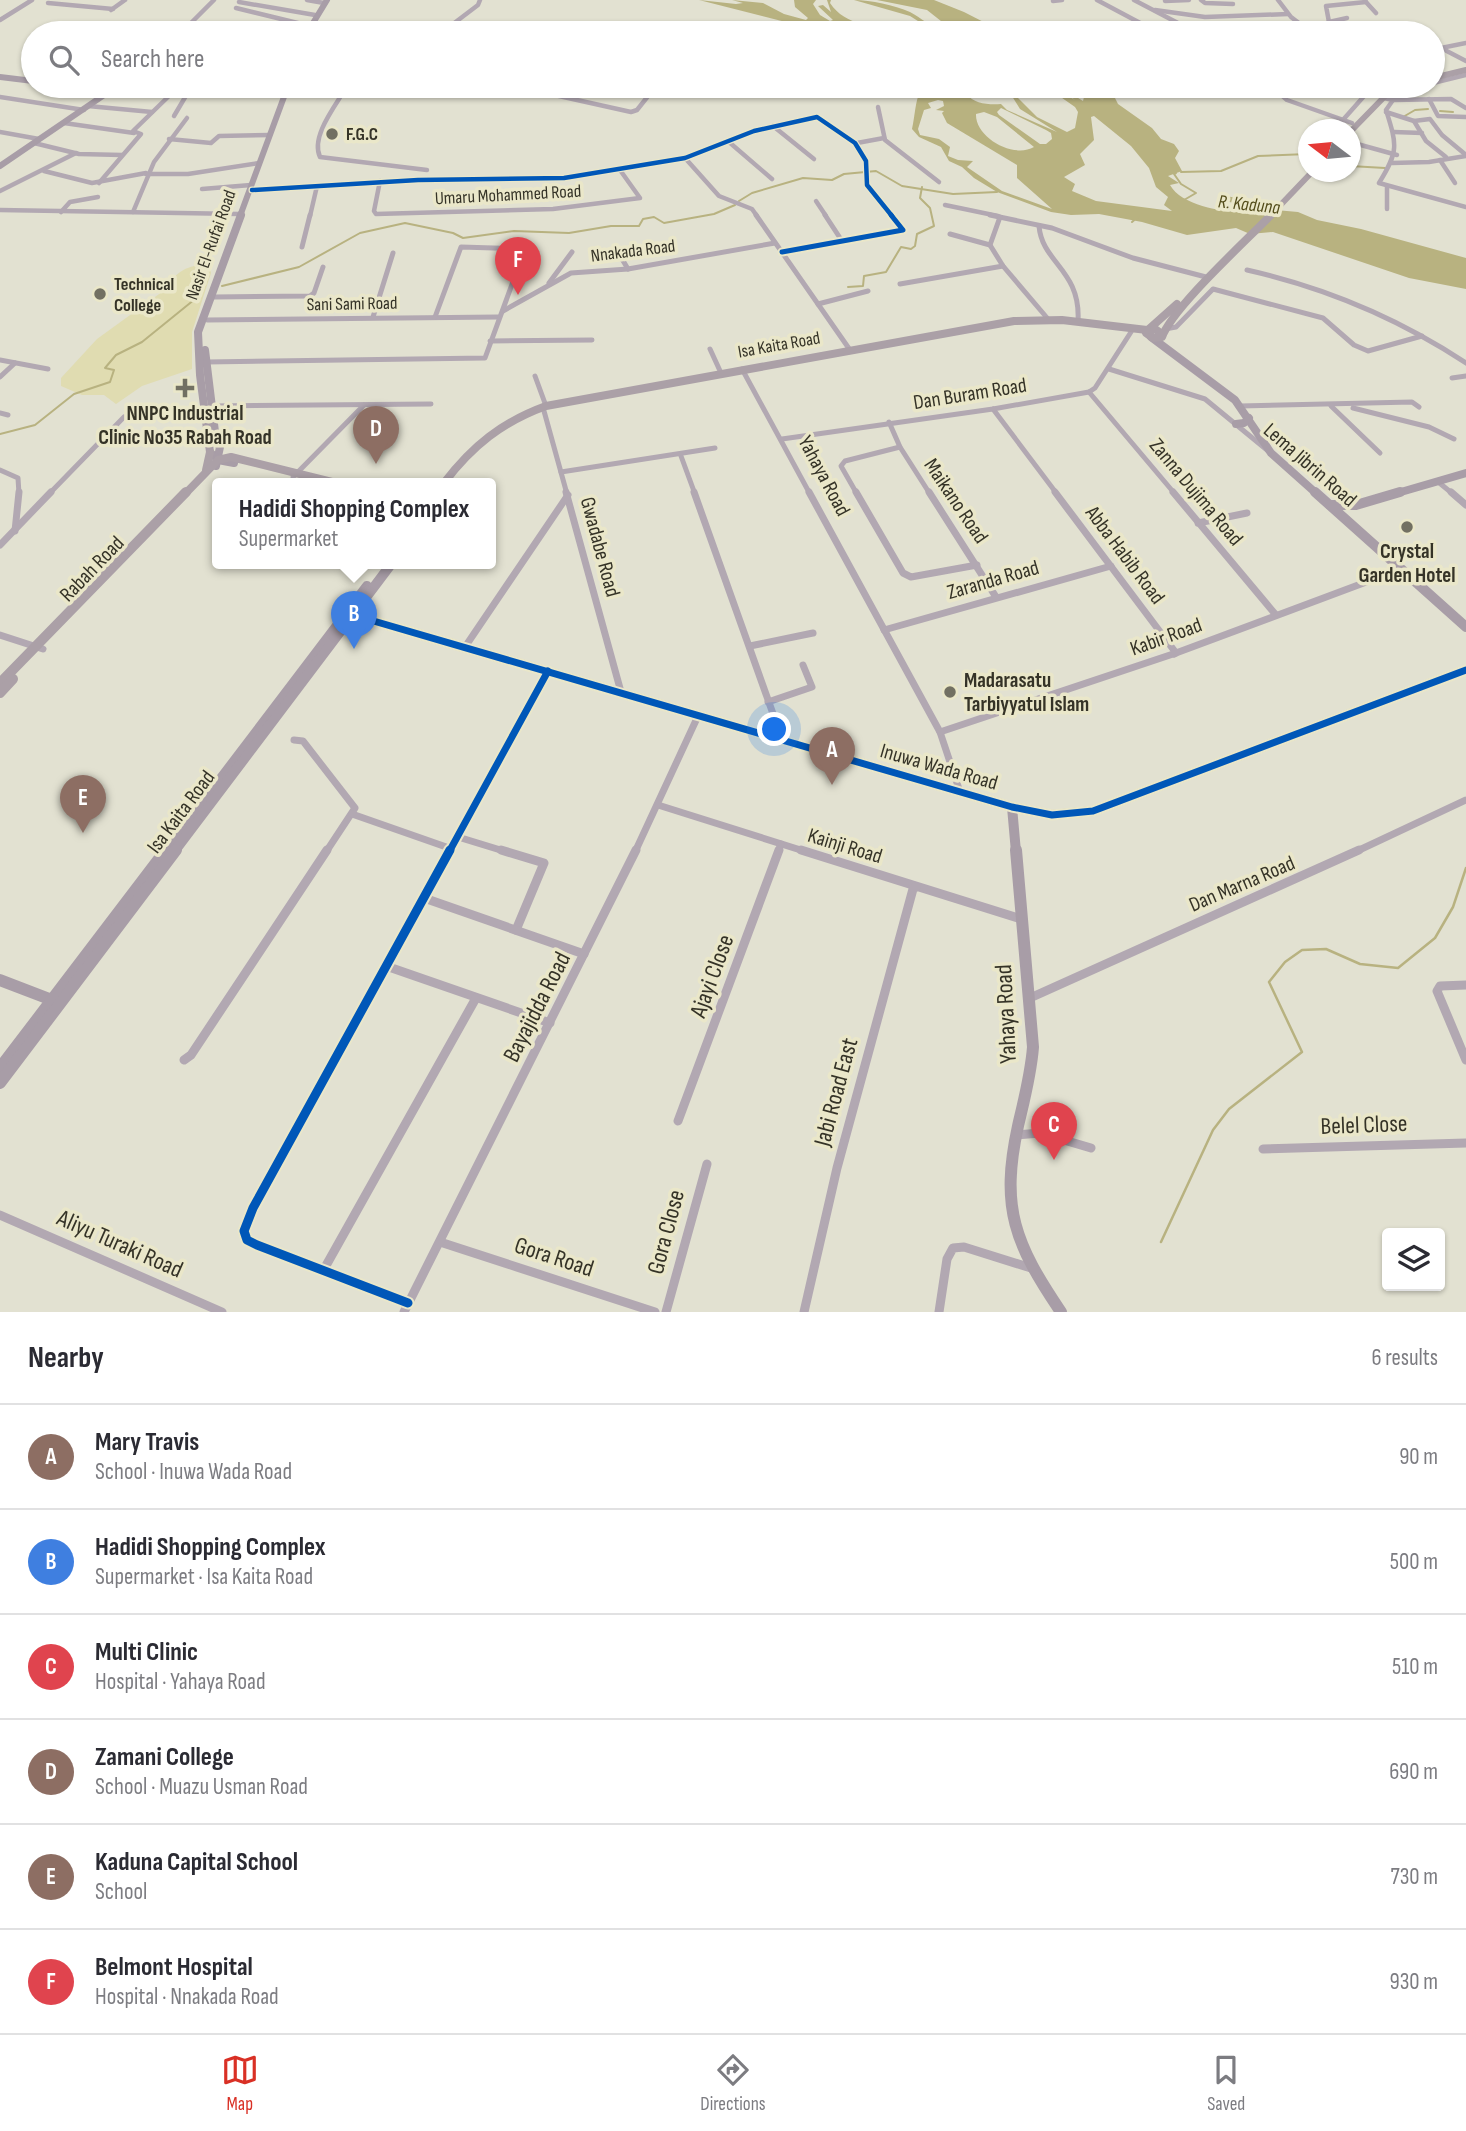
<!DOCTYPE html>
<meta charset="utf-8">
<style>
body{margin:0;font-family:"Sofia Sans Condensed",sans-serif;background:#f2f2f3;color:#2b2b33}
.controls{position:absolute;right:21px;bottom:21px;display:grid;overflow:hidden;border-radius:7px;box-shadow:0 2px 5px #0004}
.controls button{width:63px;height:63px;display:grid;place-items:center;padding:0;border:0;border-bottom:2px solid #e1e1e2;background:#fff;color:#2b2b33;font:35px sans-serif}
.compass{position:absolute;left:1298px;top:119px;width:63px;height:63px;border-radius:50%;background:#fff;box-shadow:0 2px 5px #0004;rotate:286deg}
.you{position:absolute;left:775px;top:730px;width:24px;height:24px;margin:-18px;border:5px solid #fff;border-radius:50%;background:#1a73e8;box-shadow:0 0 0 10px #1a73e833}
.badge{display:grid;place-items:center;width:46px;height:46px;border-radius:50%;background:#d93025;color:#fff;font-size:23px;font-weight:700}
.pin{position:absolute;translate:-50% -58px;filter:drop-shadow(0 2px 4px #0008)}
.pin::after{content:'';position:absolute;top:37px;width:24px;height:21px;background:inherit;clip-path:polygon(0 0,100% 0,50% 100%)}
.popup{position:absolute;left:212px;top:478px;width:284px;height:91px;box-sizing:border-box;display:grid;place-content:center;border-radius:7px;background:#fff;filter:drop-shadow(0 2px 5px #0005);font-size:23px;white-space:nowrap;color:#7c7c81}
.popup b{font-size:26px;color:#2b2b33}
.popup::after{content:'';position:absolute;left:50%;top:100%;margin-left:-14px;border:14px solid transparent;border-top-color:#fff}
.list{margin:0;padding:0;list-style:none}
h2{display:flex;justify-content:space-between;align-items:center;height:91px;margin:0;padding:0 28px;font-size:30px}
h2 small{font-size:23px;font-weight:400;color:#7c7c81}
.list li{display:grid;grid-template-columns:46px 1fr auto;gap:21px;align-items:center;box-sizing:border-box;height:105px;padding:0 28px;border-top:2px solid #e1e1e2}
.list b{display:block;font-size:26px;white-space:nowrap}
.list p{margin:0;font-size:23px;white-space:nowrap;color:#7c7c81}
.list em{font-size:23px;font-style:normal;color:#7c7c81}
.icon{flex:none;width:38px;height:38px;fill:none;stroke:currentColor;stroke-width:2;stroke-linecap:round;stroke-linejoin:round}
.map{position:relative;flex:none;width:1466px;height:1312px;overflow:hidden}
.search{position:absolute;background:#fff;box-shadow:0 2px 5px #0004;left:21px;right:21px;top:21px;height:77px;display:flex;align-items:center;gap:18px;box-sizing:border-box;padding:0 24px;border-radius:38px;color:#7c7c81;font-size:26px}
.sheet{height:721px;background:#fff}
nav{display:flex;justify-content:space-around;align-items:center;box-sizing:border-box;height:98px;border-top:2px solid #e1e1e2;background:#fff;font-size:19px;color:#7c7c81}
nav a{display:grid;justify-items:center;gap:4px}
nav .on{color:#d93025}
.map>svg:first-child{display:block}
.green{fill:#e0dcb1}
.water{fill:#b8b280;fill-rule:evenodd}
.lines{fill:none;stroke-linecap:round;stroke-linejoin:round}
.stream-far1{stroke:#b8b280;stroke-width:2}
.stream{stroke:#b8b280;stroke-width:2.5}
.street-far3{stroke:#b2a8b2;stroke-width:4.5}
.street-far2{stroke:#b2a8b2;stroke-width:5}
.street-far1{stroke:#b2a8b2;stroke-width:7}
.street{stroke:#b2a8b2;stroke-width:9}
.secondary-far3{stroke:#a89da7;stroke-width:6}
.secondary-far2{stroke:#a89da7;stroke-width:8}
.secondary-far1{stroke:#a89da7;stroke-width:10}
.secondary{stroke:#a89da7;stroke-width:12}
.primary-far2{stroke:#aba0a7;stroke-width:6}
.primary-far1{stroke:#aba0a7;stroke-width:8}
.primary{stroke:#aba0a7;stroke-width:10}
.cycleway-far3-casing{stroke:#eae7c9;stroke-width:7}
.cycleway-far2-casing{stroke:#eae7c9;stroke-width:9}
.cycleway-far1-casing{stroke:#eae7c9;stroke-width:11}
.cycleway-casing{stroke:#eae7c9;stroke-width:13}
.cycleway-far3{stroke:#0057b8;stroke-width:4.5}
.cycleway-far2{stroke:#0057b8;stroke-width:5}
.cycleway-far1{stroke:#0057b8;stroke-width:7}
.cycleway{stroke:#0057b8;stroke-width:9}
.poi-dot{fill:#727062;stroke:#eae7c9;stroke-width:2.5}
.labels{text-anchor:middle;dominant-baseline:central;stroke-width:7;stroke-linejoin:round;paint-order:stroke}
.far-poi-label{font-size:18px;font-weight:bold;fill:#353327;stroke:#eae7c9;text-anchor:start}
.far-street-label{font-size:18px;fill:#353327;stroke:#eae7c9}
.far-water-label{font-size:19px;font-style:italic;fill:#534c1a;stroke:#eae7c9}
.street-label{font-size:21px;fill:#353327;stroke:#eae7c9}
.poi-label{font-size:21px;font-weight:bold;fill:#353327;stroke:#eae7c9}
.near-street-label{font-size:24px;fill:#353327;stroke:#eae7c9}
</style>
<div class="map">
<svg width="1466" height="1312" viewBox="0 0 1466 1312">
<rect width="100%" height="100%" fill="#e2e1d1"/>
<path class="green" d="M199,265L210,268L211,273L192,332V369L142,386L116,404L104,395H82L61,386V378L97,339L166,289C175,274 182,268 199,265Z"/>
<g class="water">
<path d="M699,0L736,4L743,3L732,0L763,3L784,14L806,20L808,18L795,7L794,0H816L813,4L820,15L830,21L833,20L818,6L823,5L831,12L827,0H831L830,3C846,27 873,24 898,33H863L856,29L852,33L825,32Z"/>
<path d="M854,0C871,0 894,5 910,12C920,17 933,29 944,30L946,25L927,10L877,0H934L964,12L1005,33L993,27L969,21V26L965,30L971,33H937L910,16Z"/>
<path d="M918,86H939L948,92L942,86L962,92L955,86L1004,88L1011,91L1037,117L1067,132L1075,128L1078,112L1075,107L1045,86H1051L1075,100L1056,86H1059L1083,101L1084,97L1067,86L1087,93L1079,86H1109L1118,104L1152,128L1161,139L1174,144L1179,151L1175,158L1182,171L1168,176L1179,183L1170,185C1181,205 1221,212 1243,212L1244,209L1224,199L1225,196L1238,198L1254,208L1298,212L1317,220L1361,229L1466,258V289L1409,278L1273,232L1250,234L1236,228L1187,235L1142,222L1099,214L1071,215L1051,212L997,192L974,178L962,167L949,161L941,147L919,137L912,129C915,115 915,103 920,91ZM990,88L1010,93L1020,109L1057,132L1007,110L1001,104C990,105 973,104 967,94L969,90C979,88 984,97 994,95ZM938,100L943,101L944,106L936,110L944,111L942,113L947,123L1017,165V178L1052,209L1002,191L967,167L973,161L958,160L948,156L950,147L939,139L920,135L918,129L924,110L931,108L928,103ZM1001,108L1046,130L1051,133L1052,139L1046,144H1040L999,115L997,112ZM984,112L997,117L1034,147C1013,159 975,137 976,114ZM1094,116L1131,146L1149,168L1156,187L1168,197L1164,205L1172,211L1096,201L1072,191L1075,184L1064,177L1085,165L1080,154L1094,140L1091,117Z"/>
</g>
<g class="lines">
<g class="stream-far1">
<path d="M1440,111L1453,112"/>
<path d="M1403,117L1415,110L1428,109"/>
<path d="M1350,166L1385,168"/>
<path d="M1181,172L1221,171L1258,156L1308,154"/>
<path d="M1176,173L1174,174L1181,184L1196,193L1184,200"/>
<path d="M739,201L752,193L803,178L832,180L844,174L876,171L902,186L953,194L997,192"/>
<path d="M1132,222L1139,216"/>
<path d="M222,286L299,267L360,233L405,223L453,233L463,238L514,231L569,233L611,226H639L643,219L654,217L664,223L714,214L735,205"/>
<path d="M848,287L863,286L864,276L886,272L901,247L911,249L915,246L917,234L934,226L930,208L920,198L922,187"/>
<path d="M0,434L35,425L74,394L110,382L114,370L105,368L116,355L142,342L200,295"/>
</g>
<path class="stream" d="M1161,1242L1213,1130L1229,1109L1302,1052L1269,982L1285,962L1302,950L1326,949L1360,964L1398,968L1435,938L1453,907L1466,868"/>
<g class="street-far3">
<path d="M307,0L324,3"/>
<path d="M1097,0L1159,33"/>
<path d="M1134,0L1197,33"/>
<path d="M1201,0L1205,3L1233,4"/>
<path d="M1278,0L1291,17L1312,33"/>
<path d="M1053,1L1062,0"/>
<path d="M1165,1L1189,0"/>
<path d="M1365,1L1376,13"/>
<path d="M239,2L315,15"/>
<path d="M48,3L113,9"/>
<path d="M236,8L310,26"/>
<path d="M111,10L125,0"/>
<path d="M1155,10L1205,17L1288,14"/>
<path d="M0,20L32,0"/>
<path d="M1329,22L1326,6L1366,2"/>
<path d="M453,24L478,5L480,0"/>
<path d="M1414,31L1417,33"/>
<path d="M1157,32L1182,25"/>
<path d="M181,33L214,0"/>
<path d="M371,33C412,18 457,22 499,33"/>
<path d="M1312,33L1329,22L1347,18"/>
<path d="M1466,43L1441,48L1466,61"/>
<path d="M1433,83L1466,75"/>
<path d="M347,86C337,104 310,136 320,157L427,170"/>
<path d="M514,86L631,112L637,110L656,86"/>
<path d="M1271,86L1287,100L1352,123"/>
<path d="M1415,86L1403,90L1393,100L1451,99L1466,108"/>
<path d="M290,89L482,95L514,86"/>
<path d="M128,95L134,86"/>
<path d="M0,97L84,110"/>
<path d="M1384,98L1393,100L1386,110C1397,145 1399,151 1379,183L1466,207"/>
<path d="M1429,99L1438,116L1466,117"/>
<path d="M88,106L152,112"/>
<path d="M878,107L885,140L939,182"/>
<path d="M1386,112L1414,121L1430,119L1442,135L1466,155"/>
<path d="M174,116L187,94"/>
<path d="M1414,121L1426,141L1446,157"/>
<path d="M64,123L134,133"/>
<path d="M773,126L814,159"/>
<path d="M1334,130L1373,86"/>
<path d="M0,132L39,139"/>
<path d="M1394,132L1422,133"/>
<path d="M169,139L211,143L219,136L270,135"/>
<path d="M729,142L772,179"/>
<path d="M1350,142L1397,155"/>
<path d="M34,143L79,154L122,155"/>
<path d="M857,143L884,138"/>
<path d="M685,158L719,196L752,209L757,216"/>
<path d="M1440,160L1455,183"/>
<path d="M1392,163L1429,162L1466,156"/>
<path d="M44,171L92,183L146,173"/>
<path d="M146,174H188L259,163"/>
<path d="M380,181L374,211L376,214L553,209L640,198L620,170"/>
<path d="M99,183L141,134L133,131L170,95"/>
<path d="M1387,187V209"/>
<path d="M202,189L251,185"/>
<path d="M252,190L418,180L564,178L685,158L754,131L817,117L855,143L866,161L867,185L892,216"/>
<path d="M0,191L76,153"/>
<path d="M816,201L826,216"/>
<path d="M945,205L998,216"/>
<path d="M0,210L239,214"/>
<path d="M61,212L70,202L98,197"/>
<path d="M133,212L154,162L187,118"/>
<path d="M310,216L317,186"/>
</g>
<g class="street-far2">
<path d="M756,215L850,350"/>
<path d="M825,215L842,241"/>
<path d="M990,215L1052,228L1133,258L1206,277"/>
<path d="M1000,217L990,245L1003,266L1048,319"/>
<path d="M1039,226C1042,263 1081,270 1078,321"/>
<path d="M950,234L990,245"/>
<path d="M302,247L310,215"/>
<path d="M616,249L628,269"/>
<path d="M782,252L903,230L891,215"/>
<path d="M1247,270C1327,288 1398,318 1466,363"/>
<path d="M549,283L572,252"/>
<path d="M900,284L1003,266"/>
<path d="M214,297L310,296L314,293L323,267"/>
<path d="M818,304L868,291"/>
<path d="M503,311L571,273L628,269L775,243"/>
<path d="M373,317L393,253"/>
<path d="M207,320L498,317"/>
<path d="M1165,329L1176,327L1213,289L1323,318L1354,345L1368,351L1422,336"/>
<path d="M490,341L592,340"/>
<path d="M710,349L721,373"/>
<path d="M0,360L48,369"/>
<path d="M206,362L485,358L525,249L461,247L435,317"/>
<path d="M742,369L810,494"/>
<path d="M1109,369L1205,399L1267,450"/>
<path d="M535,376L546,406"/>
<path d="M0,377L15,363"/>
<path d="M1452,378L1466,376"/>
<path d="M1089,392L1175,494"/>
<path d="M211,406L431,404"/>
<path d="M1240,406L1412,402L1419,407"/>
<path d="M1331,406L1380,453"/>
<path d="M1353,408L1429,427L1454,439"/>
<path d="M993,409L1057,494"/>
<path d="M544,411L567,494"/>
<path d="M0,413L8,415"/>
<path d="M889,422L900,447L930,494"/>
<path d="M782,439L993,409L1089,392L1095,388L1131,332"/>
<path d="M681,456L695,494"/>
<path d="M0,470L18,478L19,494"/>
<path d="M561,472L715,448"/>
<path d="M293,477L364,405"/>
<path d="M1437,481L1453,494"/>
<path d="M49,494L124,417"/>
<path d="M857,494L841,466L845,461L900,447"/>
</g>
<g class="street-far1">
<path d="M566,492L621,692"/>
<path d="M694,492L782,739"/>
<path d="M809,492L940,732L960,792"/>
<path d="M856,492L903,573L911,577L977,565"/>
<path d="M929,492L996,597"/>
<path d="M1055,492L1176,653L1174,654"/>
<path d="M1173,492L1276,615"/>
<path d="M1451,492L1466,505"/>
<path d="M1198,523L1247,513"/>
<path d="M15,531L19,492"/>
<path d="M0,545L51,492"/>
<path d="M884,630L1111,566"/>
<path d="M0,635L43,649"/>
<path d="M750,646L813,633"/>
<path d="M465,647L568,495"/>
<path d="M768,702L812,687L803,665"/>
<path d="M940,732L1176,653L1401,569"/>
<path d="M294,740L303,741L355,808L326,852"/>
<path d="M658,805L807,852"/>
<path d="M352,814L452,849"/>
<path d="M458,837L507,852"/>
<path d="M449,852L548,671"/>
<path d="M635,852L698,716"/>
<path d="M778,852L781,844"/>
<path d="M1355,852L1466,800"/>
</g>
<g class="street">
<path d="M501,850L544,863L516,930"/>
<path d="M801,850L1021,919"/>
<path d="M424,898L584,954"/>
<path d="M386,966L550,1023"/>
<path d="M1466,985L1440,986L1437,991L1466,1060"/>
<path d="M1030,998L1359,850"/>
<path d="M184,1060L191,1055L327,850"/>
<path d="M678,1121L779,850"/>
<path d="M1016,1135L1040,1133L1091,1148"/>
<path d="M1263,1149L1466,1143"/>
<path d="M0,1215L222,1312"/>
<path d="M440,1242L655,1312"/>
<path d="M323,1271L476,998"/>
<path d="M408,1303L257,1245L247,1240L244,1231L253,1208L450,850"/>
<path d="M404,1312L636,850"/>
<path d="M666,1312L707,1164"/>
<path d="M804,1312L837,1168L913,889L916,887"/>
<path d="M939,1312L947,1259L953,1248L964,1247L1031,1268"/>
</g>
<g class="secondary-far3">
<path d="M307,33L327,0"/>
<path d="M0,77L33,81"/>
<path d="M63,86L128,95L286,91"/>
<path d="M0,166L107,93"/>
<path d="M240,216L288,86"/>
</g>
<g class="secondary-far2">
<path d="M1151,337L1235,400L1271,453L1317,494"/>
<path d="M205,350L216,440L220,447L216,466"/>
<path d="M1236,424L1244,423L1249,418"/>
<path d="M234,463L218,460L210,452L200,375L198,332L241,215"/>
<path d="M1394,494L1466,473"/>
</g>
<g class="secondary-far1">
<path d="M1315,492L1466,627"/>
<path d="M1330,505H1356L1400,492"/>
<path d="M353,615L1012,807L1052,815L1093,811L1466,670"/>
<path d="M1012,807L1016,852"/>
<path d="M165,852L367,586"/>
<path d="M174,852L392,563"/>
</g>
<g class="secondary">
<path d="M1016,850L1033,1047C1031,1074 1024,1100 1018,1126C1000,1208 1015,1244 1061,1312"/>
<path d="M0,980L52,1000"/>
<path d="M0,1068L166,850"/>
<path d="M0,1083L176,850"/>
</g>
<g class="primary-far2">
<path d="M1433,78L1466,70"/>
<path d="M1350,132L1389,92L1400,86"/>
<path d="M1270,216L1312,172"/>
</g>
<g class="primary-far1">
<path d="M1149,329L1177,304"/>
<path d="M1162,334L1155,329L1146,333L1153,338L1162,337C1173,307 1246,241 1271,215"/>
<path d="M206,470L210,452"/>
<path d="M444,483C472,446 502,422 546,406L1014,321L1062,320L1147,330"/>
<path d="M185,494L218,460L231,457L336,483"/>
</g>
<g class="primary">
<path d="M0,683L186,492"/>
<path d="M0,693L13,679"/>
</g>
<g class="cycleway-far3-casing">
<path id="cycleway-far3" d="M252,190L418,180L564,178L685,158L754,131L817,117L855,143L866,161L867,185L892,216"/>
</g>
<g class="cycleway-far2-casing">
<path id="cycleway-far2" d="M782,252L903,230L891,215"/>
</g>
<g class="cycleway-far1-casing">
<g id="cycleway-far1">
<path d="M353,615L1012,807L1052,815L1093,811L1466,670"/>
<path d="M449,852L548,671"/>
</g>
</g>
<g class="cycleway-casing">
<path id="cycleway" d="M408,1303L257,1245L247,1240L244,1231L253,1208L450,850"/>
</g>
<use href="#cycleway-far3" class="cycleway-far3"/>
<use href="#cycleway-far2" class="cycleway-far2"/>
<use href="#cycleway-far1" class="cycleway-far1"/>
<use href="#cycleway" class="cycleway"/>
</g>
<g class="poi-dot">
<circle cx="332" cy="134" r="7"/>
<circle cx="100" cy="294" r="7"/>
<path d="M181.5 377.5h7v7h7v7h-7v7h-7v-7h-7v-7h7z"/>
<circle cx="1407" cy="527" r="7"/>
<circle cx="950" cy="692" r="7"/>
</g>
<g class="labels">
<g class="far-poi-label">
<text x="346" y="134">F.G.C</text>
<text x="114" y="284">Technical<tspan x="114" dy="21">College</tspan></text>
</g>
<g class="far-street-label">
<text transform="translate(508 195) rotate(-3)">Umaru Mohammed Road</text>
<text transform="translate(211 245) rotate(-70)">Nasir El-Rufai Road</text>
<text transform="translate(633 251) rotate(-7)">Nnakada Road</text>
<text transform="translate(352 304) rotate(-1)">Sani Sami Road</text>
<text transform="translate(779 345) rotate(-10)">Isa Kaita Road</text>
</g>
<g class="far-water-label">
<text transform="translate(1249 205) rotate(6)">R. Kaduna</text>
</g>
<g class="street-label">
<text transform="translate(970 394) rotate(-9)">Dan Buram Road</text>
<text transform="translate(1310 465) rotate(41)">Lema Jibrin Road</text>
<text transform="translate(824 476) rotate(62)">Yahaya Road</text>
<text transform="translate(1196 492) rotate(50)">Zanna Dujima Road</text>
<text transform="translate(956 501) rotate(56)">Maikano Road</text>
<text transform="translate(600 547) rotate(75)">Gwadabe Road</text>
<text transform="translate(1125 555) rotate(53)">Abba Habib Road</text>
<text transform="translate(92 569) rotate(-46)">Rabah Road</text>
<text transform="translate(993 580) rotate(-16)">Zaranda Road</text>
<text transform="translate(1166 637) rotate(-20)">Kabir Road</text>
<text transform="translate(939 767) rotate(16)">Inuwa Wada Road</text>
<text transform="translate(181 812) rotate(-53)">Isa Kaita Road</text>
<text transform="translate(845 846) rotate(17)">Kainji Road</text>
<text transform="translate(1242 884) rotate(-23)">Dan Marna Road</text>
</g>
<g class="poi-label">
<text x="185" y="413">NNPC Industrial<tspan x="185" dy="24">Clinic No35 Rabah Road</tspan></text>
<text x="1407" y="551">Crystal<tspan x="1407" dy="24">Garden Hotel</tspan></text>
<text x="964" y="680" text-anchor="start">Madarasatu<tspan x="964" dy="24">Tarbiyyatul Islam</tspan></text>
</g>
<g class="near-street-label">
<text transform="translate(712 976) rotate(-70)">Ajayi Close</text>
<text transform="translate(537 1007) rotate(-63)">Bayajidda Road</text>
<text transform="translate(1006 1014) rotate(-93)">Yahaya Road</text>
<text transform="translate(836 1092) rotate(-75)">Jabi Road East</text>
<text transform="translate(1364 1125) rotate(-2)">Belel Close</text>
<text transform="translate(666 1232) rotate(-75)">Gora Close</text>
<text transform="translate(120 1244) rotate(24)">Aliyu Turaki Road</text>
<text transform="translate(554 1257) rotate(18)">Gora Road</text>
</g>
</g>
</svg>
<div class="controls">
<button><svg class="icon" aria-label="layers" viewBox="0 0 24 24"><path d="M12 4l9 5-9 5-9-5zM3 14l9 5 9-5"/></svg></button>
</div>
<svg class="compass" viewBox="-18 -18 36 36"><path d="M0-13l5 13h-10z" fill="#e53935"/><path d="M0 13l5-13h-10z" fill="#7c7c81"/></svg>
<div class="you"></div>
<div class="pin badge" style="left:832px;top:785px;background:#8d6e63">A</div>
<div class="pin badge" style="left:354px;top:649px;background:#3f7fe0">B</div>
<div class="popup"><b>Hadidi Shopping Complex</b>Supermarket</div>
<div class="pin badge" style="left:1054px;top:1160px;background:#e0444e">C</div>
<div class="pin badge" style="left:376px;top:464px;background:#8d6e63">D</div>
<div class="pin badge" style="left:83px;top:833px;background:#8d6e63">E</div>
<div class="pin badge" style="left:518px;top:295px;background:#e0444e">F</div>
<div class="search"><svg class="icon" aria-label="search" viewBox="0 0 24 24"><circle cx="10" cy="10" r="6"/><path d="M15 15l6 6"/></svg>Search here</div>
</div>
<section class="sheet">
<h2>Nearby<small>6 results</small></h2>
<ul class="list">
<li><span class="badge" style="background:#8d6e63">A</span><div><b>Mary Travis</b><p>School · Inuwa Wada Road</p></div><em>90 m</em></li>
<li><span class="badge" style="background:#3f7fe0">B</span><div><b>Hadidi Shopping Complex</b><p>Supermarket · Isa Kaita Road</p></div><em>500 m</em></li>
<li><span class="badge" style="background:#e0444e">C</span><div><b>Multi Clinic</b><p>Hospital · Yahaya Road</p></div><em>510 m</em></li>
<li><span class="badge" style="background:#8d6e63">D</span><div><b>Zamani College</b><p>School · Muazu Usman Road</p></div><em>690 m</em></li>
<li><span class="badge" style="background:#8d6e63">E</span><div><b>Kaduna Capital School</b><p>School</p></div><em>730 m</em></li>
<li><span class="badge" style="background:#e0444e">F</span><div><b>Belmont Hospital</b><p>Hospital · Nnakada Road</p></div><em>930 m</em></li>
</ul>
</section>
<nav>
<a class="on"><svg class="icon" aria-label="map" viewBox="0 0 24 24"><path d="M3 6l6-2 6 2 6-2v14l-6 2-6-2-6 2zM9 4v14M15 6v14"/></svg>Map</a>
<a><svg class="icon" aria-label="directions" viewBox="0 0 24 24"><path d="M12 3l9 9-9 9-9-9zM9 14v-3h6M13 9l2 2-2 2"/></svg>Directions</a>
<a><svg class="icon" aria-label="saved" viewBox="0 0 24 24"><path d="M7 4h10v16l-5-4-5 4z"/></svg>Saved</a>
</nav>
